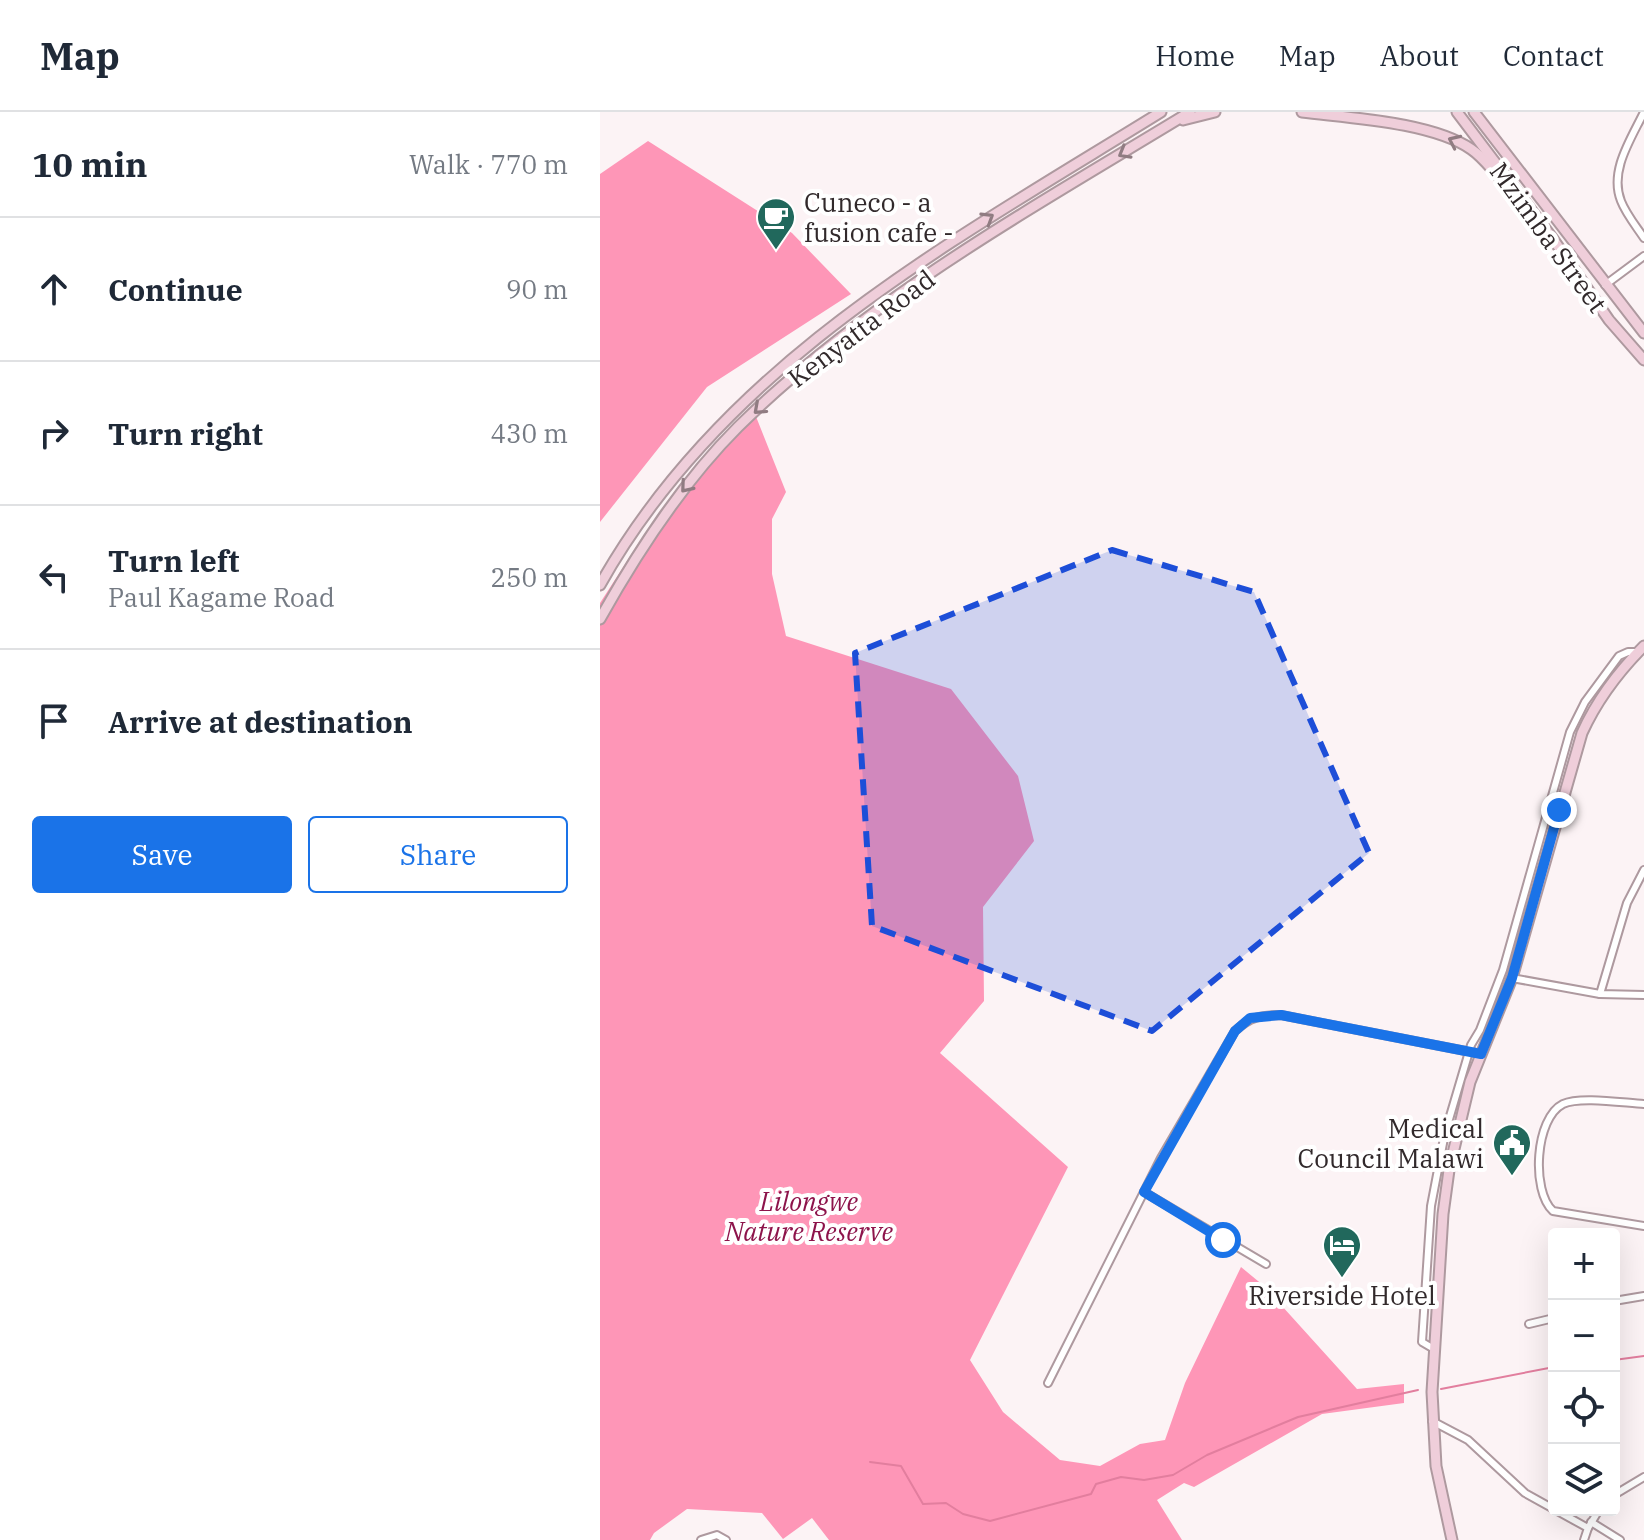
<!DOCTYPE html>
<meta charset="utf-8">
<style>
body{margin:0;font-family:"IBM Plex Serif",serif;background:#f2f2f3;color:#1f2937}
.controls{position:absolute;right:24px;bottom:24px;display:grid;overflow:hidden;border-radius:8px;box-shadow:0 8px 32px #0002}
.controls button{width:72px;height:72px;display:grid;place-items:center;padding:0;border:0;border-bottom:2px solid #e0e1e3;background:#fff;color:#1f2937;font:40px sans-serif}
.stop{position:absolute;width:24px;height:24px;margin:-18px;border:6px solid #1a73e8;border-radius:50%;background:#fff}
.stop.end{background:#1a73e8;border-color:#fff;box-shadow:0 2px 8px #0008}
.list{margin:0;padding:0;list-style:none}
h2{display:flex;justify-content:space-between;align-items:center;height:104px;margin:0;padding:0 32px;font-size:34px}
h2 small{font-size:26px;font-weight:400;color:#747a83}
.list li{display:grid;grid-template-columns:52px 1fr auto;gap:24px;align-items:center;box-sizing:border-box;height:144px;padding:0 32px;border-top:2px solid #e0e1e3}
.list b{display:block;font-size:30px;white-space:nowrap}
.list p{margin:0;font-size:26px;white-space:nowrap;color:#747a83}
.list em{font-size:26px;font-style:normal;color:#747a83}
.actions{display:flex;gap:16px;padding:24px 32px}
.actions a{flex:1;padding:18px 0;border:2px solid #1a73e8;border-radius:8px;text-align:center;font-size:28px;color:#1a73e8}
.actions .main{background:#1a73e8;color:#fff}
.icon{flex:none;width:44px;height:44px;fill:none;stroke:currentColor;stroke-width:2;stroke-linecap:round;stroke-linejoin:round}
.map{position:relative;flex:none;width:1044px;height:1428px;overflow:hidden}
header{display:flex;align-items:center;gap:48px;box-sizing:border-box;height:112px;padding:0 40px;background:#fff;border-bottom:2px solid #e0e1e3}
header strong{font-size:38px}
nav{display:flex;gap:44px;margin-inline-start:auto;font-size:28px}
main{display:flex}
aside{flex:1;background:#fff}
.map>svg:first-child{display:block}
.forest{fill:#fe96b7}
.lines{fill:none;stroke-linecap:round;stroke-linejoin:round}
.stream{stroke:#e27e9e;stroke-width:2}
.street-casing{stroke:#ae999f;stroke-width:10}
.secondary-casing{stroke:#ae999f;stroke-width:13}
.street{stroke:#fff;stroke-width:6}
.secondary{stroke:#efceda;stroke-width:9}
.oneway{stroke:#907c82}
.route{stroke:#1a73e8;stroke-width:10}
.marked{fill:#1d4ed8;fill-opacity:0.2;stroke:#1d4ed8;stroke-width:6;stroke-dasharray:16 10;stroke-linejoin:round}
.labels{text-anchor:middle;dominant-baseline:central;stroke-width:8;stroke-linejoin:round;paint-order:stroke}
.poi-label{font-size:26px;fill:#31292b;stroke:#fff;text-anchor:start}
.street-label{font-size:26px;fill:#31292b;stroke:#fff}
.park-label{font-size:26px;font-style:italic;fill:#8d144b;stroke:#fff}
</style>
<header>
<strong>Map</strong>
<nav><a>Home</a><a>Map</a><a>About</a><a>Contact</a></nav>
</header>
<main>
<aside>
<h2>10 min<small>Walk · 770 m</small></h2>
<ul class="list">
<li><svg class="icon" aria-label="ahead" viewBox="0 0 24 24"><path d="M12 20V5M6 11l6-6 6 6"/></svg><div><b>Continue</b></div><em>90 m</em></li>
<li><svg class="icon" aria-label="right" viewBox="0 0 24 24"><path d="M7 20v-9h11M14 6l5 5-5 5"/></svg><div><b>Turn right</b></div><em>430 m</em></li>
<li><svg class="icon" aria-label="left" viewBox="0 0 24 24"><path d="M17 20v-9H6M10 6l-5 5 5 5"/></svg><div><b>Turn left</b><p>Paul Kagame Road</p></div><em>250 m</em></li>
<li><svg class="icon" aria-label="arrive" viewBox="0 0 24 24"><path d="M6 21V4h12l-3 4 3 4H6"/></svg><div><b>Arrive at destination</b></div></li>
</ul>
<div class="actions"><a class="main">Save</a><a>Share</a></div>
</aside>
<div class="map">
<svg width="1044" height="1428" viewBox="0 0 1044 1428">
<rect width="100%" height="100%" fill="#fcf3f5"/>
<g class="forest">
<path d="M48,29L192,121L251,182L107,275L0,410V62Z"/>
<path d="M153,297L186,380L172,407V462L186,524L351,577L418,664L434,729L383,795L384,889L340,941L468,1055L370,1248L403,1300L460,1348L500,1354L540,1332L565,1328L585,1271L641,1155L664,1174L757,1277L804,1272V1291L722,1302L594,1375L584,1371L557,1388L582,1428H229L212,1406L183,1427L162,1401L87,1397L54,1421L50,1428H0V491L40,429Z"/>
</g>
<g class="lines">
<g class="stream">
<path d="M1014,1248L1044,1244"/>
<path d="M841,1277L954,1255"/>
<path d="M270,1350L301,1354L323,1392L346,1391L363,1402L390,1409L491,1382L496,1372L521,1365L544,1368L573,1363L607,1343L698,1305L818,1278"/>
</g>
<g class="street-casing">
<g id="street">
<path d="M1044,0C1031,27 1009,59 1021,89C1026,102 1036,114 1044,126"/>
<path d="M1005,173L1044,144"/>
<path d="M912,866L1000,882L1044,883"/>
<path d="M1000,882L1027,791L1044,758"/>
<path d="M1044,992C1024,991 980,984 963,992C935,1006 931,1079 953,1099L1044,1114"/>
<path d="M544,1080L666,1152"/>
<path d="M1014,1189L1044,1184"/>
<path d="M929,1212L954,1206"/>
<path d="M834,1237L822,1230L831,1094L845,1021L871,933L880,918L903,858L970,620L985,590L1019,544L1028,540H1038"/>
<path d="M448,1271L561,1046L635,919C650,905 661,903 681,903L881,942"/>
<path d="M832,1309L868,1328L925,1381L988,1416"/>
<path d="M1014,1383L1044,1365"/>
<path d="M991,1410L1020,1428"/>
<path d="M101,1428L117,1423L126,1428"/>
<path d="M984,1428L988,1416L999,1398"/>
</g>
</g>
<g class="secondary-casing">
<g id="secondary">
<path d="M702,0C750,6 831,10 871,37C883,45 892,58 902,68"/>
<path d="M857,0L953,127L1009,208L1044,248"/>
<path d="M874,0L1044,221"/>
<path d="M583,8L615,0"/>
<path d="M0,473C124,251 353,129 561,0"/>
<path d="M0,507C38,439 82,371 138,315C269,186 434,95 590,0"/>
<path d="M852,1428L836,1354L832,1280L843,1102L849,1058L870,970L912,866L982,621C997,588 1018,560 1044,534"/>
</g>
</g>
<use href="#street" class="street"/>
<use href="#secondary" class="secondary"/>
</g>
<defs><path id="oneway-chevron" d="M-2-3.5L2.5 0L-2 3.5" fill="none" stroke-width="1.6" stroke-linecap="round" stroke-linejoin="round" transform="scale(2)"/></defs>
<g class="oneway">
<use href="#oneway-chevron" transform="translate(854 29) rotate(-155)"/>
<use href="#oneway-chevron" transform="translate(524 41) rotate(150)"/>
<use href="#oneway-chevron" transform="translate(388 106) rotate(-32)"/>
<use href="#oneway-chevron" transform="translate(159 297) rotate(138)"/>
<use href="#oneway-chevron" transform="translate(86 375) rotate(130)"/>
</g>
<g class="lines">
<path class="route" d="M623,1128L544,1080L635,919L650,906L681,903L881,942L912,866L959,698"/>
</g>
<path class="marked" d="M512,438L654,480L769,741L552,919L272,814L255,541Z"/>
<defs>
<g id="cafe-pin" transform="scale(2)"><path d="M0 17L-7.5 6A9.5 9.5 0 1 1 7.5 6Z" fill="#21685c" stroke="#fff"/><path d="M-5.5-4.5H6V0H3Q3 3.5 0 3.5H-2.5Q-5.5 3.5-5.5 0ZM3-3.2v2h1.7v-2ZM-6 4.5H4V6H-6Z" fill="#fff"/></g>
<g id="civic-pin" transform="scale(2)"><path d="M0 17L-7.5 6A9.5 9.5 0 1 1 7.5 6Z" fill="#21685c" stroke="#fff"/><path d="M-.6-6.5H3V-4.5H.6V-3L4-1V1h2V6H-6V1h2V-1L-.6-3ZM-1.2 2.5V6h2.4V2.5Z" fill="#fff"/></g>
<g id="hotel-pin" transform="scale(2)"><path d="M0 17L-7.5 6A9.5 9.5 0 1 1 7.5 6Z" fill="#21685c" stroke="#fff"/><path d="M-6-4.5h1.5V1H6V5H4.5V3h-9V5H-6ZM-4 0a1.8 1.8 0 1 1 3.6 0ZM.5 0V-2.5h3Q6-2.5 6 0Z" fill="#fff"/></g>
</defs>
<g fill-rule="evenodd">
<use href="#cafe-pin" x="176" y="105"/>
<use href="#civic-pin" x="912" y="1031"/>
<use href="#hotel-pin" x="742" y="1133"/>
</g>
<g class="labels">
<g class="poi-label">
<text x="204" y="90">Cuneco - a<tspan x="204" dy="30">fusion cafe -</tspan></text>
<text x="884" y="1016" text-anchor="end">Medical<tspan x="884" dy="30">Council Malawi</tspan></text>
<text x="742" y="1183" text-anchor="middle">Riverside Hotel</text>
</g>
<g class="street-label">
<text transform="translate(949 125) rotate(54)">Mzimba Street</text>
<text transform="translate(261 216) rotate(-37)">Kenyatta Road</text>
</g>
<g class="park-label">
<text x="209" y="1089">Lilongwe<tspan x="209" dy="30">Nature Reserve</tspan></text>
</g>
</g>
</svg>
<div class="controls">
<button>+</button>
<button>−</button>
<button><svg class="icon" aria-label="locate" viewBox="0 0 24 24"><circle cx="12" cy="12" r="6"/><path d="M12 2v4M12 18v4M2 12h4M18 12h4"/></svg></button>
<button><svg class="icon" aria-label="layers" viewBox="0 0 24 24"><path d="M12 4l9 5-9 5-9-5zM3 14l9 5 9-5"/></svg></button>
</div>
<div class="stop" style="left:623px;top:1128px"></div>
<div class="stop end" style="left:959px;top:698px"></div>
</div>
</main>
